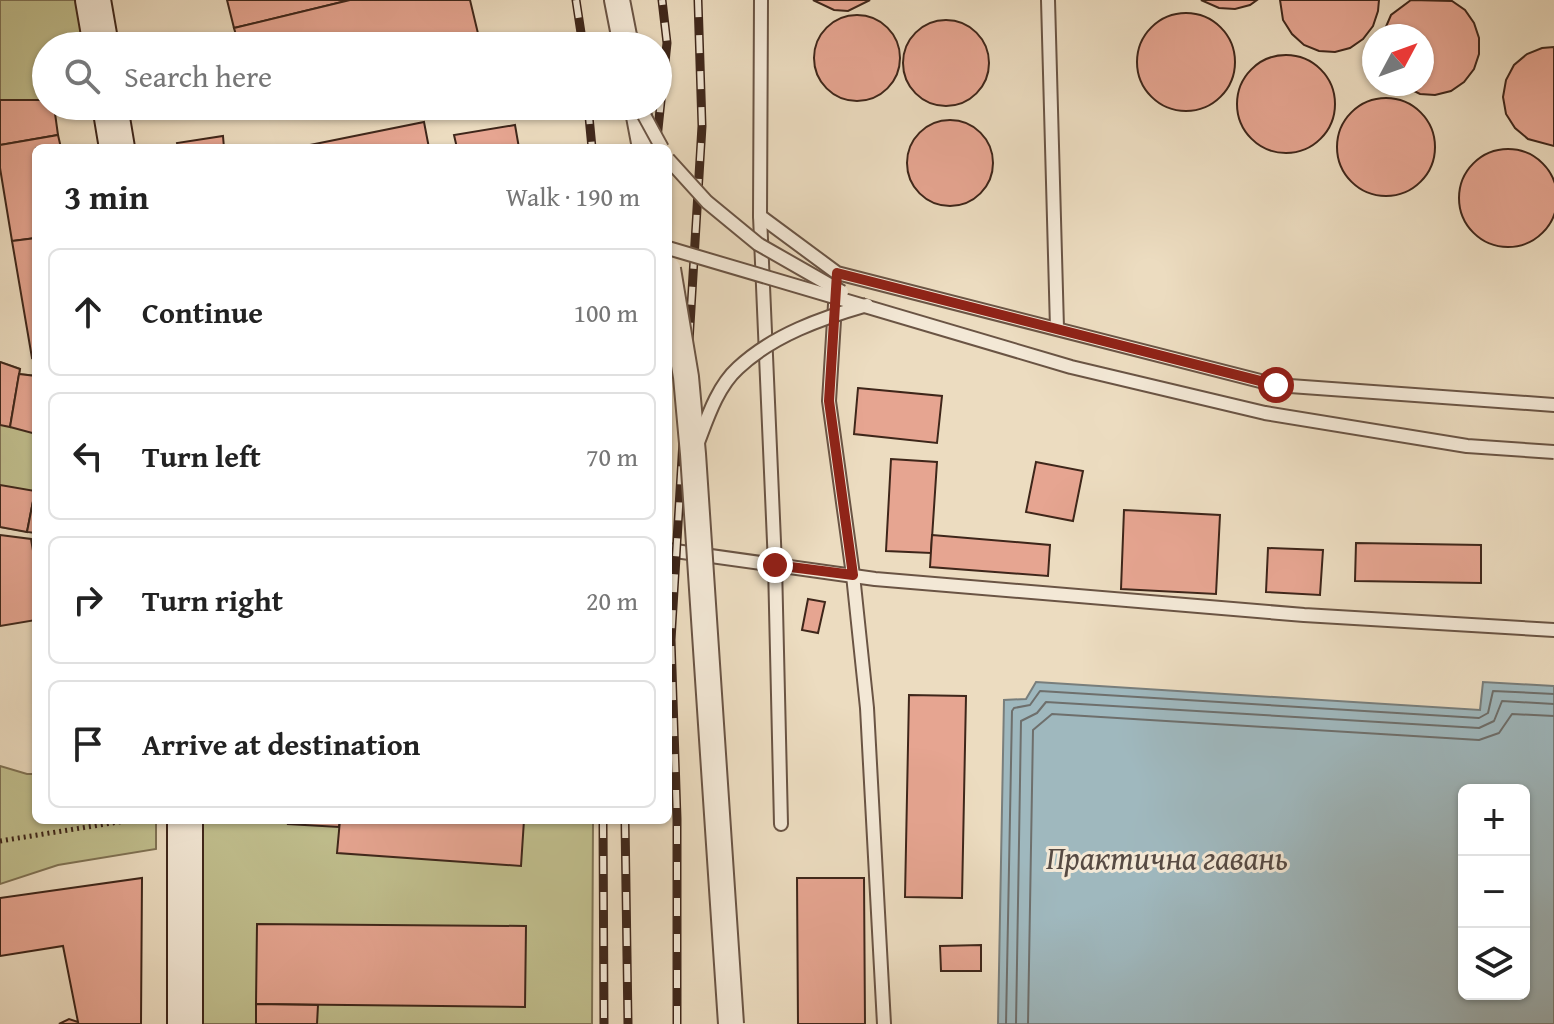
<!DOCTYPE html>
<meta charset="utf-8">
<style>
body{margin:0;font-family:"Gentium Book Plus",serif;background:#f6f6f6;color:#222}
.controls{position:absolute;right:24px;bottom:24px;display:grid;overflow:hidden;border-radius:12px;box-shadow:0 2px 6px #0004}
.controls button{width:72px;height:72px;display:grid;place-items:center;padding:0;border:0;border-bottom:2px solid #e0e0e0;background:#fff;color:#222;font:40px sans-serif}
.compass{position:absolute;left:1362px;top:24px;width:72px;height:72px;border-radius:50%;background:#fff;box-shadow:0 2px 6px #0004;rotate:49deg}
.stop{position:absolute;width:24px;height:24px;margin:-18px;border:6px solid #8f2418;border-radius:50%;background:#fff}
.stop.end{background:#8f2418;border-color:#fff;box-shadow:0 2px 8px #0008}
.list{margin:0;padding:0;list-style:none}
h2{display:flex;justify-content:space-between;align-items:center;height:104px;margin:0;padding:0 32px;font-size:34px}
h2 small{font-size:26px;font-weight:400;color:#767676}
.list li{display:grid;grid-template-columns:52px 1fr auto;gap:24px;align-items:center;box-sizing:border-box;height:128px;margin:0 16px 16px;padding:0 16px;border:2px solid #e0e0e0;border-radius:12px}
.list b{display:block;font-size:30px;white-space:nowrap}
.list em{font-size:26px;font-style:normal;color:#767676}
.icon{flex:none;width:44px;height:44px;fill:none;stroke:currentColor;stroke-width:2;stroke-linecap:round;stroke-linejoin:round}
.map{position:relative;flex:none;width:1554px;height:1024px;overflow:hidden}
.search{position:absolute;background:#fff;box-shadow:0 2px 6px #0004;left:32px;top:32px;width:640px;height:88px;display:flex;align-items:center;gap:20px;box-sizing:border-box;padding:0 28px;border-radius:44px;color:#767676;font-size:30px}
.panel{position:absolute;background:#fff;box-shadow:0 2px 6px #0004;left:32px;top:144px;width:640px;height:680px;border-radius:12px}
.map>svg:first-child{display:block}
.green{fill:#c0be8d;stroke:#7f7254;stroke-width:2}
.water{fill:#9fb8be;stroke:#787e7c;stroke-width:2;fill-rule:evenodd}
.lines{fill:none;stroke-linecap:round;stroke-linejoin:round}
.shore{stroke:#6e6f6c;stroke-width:2}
.building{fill:#e6a591;stroke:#3e261a;stroke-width:2}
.lane-casing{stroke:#6a5444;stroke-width:16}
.street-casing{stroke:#6a5444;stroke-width:28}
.secondary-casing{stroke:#3e261a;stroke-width:38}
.path{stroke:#3e261a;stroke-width:5;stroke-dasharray:2 4;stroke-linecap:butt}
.lane{stroke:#f3e8d6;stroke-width:12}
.street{stroke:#f3e8d6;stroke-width:24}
.secondary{stroke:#f3e8d6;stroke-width:34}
.rail-casing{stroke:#3e261a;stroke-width:9}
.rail{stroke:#f3e8d6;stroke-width:6;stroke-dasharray:18;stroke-linecap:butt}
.lane-bridge-casing{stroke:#6a5444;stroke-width:16;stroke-linecap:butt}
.street-bridge-casing{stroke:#6a5444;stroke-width:28;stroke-linecap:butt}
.lane-bridge{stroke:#f3e8d6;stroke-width:12}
.street-bridge{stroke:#f3e8d6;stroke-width:24}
.route{stroke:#8f2418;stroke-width:10}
.labels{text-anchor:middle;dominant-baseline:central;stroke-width:6;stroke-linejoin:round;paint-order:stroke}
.water-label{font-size:32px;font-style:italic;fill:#564a43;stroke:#f3e8d6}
</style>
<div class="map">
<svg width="1554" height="1024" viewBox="0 0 1554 1024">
<rect width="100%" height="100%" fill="#ecdcc0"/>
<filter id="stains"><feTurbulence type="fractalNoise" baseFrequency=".0025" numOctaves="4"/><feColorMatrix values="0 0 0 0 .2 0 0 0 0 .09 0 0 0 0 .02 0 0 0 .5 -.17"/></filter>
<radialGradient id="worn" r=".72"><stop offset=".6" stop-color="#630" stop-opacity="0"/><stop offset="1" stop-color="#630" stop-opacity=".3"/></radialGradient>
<g class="green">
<path d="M0,0H82L90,46H46V100H0Z"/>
<path d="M0,362L20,369L19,374L36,376V533L0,527Z"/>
<path d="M0,766L27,774H36V820H156V849L58,865L0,884Z"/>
<path d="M186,820H593L592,1024H188Z"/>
</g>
<path class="water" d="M1036,682L1480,710L1483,682L1554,686V1024H998L1004,700L1026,699ZM1464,790H1524V994H1464Z"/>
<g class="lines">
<g class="shore">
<path d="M1006,1024L1012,711L1014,708L1030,705L1040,691L1479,718L1488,713L1493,691L1554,694"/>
<path d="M1016,1024L1021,721L1037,713L1046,702L1479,728L1494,721L1502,701L1554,704"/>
<path d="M1028,1024L1033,730L1052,714L1479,740L1499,733L1512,714L1554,716"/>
</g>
</g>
<g class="building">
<path d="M227,0H350L234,28Z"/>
<path d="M350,0H470L481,46H239L234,28Z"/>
<path d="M813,0H870L848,11L834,10Z"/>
<path d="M1201,0H1257L1250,5L1235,9L1219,8Z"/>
<path d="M1280,0H1379L1378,11L1373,26L1363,39L1350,48L1335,52L1319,51L1304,45L1292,34L1283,20Z"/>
<path d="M1411,0L1452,1L1465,10L1474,23L1479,38V54L1474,69L1464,82L1451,91L1435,95L1420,94L1400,84H1422V36H1382L1391,15Z"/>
<circle cx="1186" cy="62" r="49"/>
<circle cx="857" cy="58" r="43"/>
<circle cx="946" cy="63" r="43"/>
<path d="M1554,47V146L1528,139L1515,128L1506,114L1503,97L1506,80L1514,65L1527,54L1542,48Z"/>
<circle cx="1286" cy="104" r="49"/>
<circle cx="1386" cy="147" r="49"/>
<path d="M0,100H46V106H54L58,135L0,145Z"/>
<path d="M253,106H295L256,116Z"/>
<circle cx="950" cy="163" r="43"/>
<path d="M424,122L429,148H295Z"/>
<path d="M515,125L519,148H457L454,135Z"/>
<path d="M58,135L61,148H36V238L12,241L0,168V145Z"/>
<path d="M223,136L224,148H178L177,143Z"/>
<circle cx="1508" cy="198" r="49"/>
<path d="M36,238V357L32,358L12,241Z"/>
<path d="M0,362L20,369L10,427L0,425Z"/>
<path d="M19,374L36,376V434L10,427Z"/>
<path d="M858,388L942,396L937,443L854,434Z"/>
<path d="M891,459L937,462L931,553L886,551Z"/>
<path d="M1036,462L1083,471L1073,521L1026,512Z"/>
<path d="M0,485L35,491L27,532L0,527Z"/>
<path d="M35,491H36V533L27,532Z"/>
<path d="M1124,510L1220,515L1216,594L1121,589Z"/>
<path d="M0,535L31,539L36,568V620L0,626Z"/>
<path d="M932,535L1050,545L1048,576L930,567Z"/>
<path d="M1356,543L1481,545V583L1355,581Z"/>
<path d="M1268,548L1323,550L1320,595L1266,592Z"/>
<path d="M808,599L825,602L818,633L802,630Z"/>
<path d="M909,695L966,696L962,898L905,897Z"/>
<path d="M289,820H340L339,827L288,824Z"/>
<path d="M340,820H524L521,866L337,853Z"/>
<path d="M142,878L141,1024H59L69,1019L78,1022L63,946L0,956V898Z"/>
<path d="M797,878H864L865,1024H798Z"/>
<path d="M257,924L526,926L525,1007L256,1004Z"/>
<path d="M981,945V971H941L940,946Z"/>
<path d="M256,1004L318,1005L317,1024H256Z"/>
</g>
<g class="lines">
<g class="lane-casing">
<g id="lane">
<path d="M761,0L760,216L775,565L781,824"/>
<path d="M1048,0L1057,328"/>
<path d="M760,216L837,273L1276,385L1554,405"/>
<path d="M836,288L829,401L853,575L867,708L884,1024"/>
<path d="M668,550L875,579L1304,615L1554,630"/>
</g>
</g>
<g class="street-casing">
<g id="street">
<path d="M617,0L626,46"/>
<path d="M637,106L645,148"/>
</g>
</g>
<g class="secondary-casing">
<g id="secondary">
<path d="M93,0L101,46"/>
<path d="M110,106L117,148"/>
<path d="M185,820V1024"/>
</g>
</g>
<path class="path" d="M0,841L131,820"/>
<use href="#lane" class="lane"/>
<use href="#street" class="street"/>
<use href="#secondary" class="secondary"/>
<g class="rail-casing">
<g id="rail">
<path d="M576,0L583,46"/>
<path d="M588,106L592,148"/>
<path d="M656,148L667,43L662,0"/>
<path d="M603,820L604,1024"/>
<path d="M625,820L628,1024"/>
<path d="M677,1024V819L671,640L702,126L698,0"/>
</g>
</g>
<use href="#rail" class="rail"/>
<g class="lane-bridge-casing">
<g id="lane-bridge">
<path d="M639,106L662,148"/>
<path d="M668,159L707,202L758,244L842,292"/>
<path d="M668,248L1071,367L1265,413L1467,446L1554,452"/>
<path d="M697,445C707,419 717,387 738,368C773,335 822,318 867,305"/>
</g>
</g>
<g class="street-bridge-casing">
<path id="street-bridge" d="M668,269L686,377L693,454L731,1024"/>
</g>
<use href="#lane-bridge" class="lane-bridge"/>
<use href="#street-bridge" class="street-bridge"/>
</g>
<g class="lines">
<path class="route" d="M775,565L853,575L829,401L837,273L1276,385"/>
</g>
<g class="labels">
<g class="water-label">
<text x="1167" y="857">Практична гавань</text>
</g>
</g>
<rect width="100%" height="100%" filter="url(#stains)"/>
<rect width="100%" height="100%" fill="url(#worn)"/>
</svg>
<div class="controls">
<button>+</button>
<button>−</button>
<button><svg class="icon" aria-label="layers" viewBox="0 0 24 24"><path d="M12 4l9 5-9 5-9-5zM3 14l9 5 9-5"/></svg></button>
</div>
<svg class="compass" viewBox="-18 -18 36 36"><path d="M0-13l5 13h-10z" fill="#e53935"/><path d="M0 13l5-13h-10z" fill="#767676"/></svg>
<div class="stop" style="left:1276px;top:385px"></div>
<div class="stop end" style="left:775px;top:565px"></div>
<div class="search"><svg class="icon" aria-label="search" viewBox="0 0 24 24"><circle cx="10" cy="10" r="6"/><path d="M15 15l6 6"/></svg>Search here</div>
<section class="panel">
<h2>3 min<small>Walk · 190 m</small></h2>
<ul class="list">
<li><svg class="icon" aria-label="ahead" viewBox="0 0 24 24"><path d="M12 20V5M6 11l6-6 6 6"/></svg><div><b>Continue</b></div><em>100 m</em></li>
<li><svg class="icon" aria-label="left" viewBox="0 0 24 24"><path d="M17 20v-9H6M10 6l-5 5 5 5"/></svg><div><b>Turn left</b></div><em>70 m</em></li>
<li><svg class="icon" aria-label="right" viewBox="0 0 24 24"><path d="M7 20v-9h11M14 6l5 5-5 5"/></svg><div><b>Turn right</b></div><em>20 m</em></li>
<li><svg class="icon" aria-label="arrive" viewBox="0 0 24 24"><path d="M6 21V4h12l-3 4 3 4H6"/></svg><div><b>Arrive at destination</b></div></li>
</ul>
</section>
</div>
